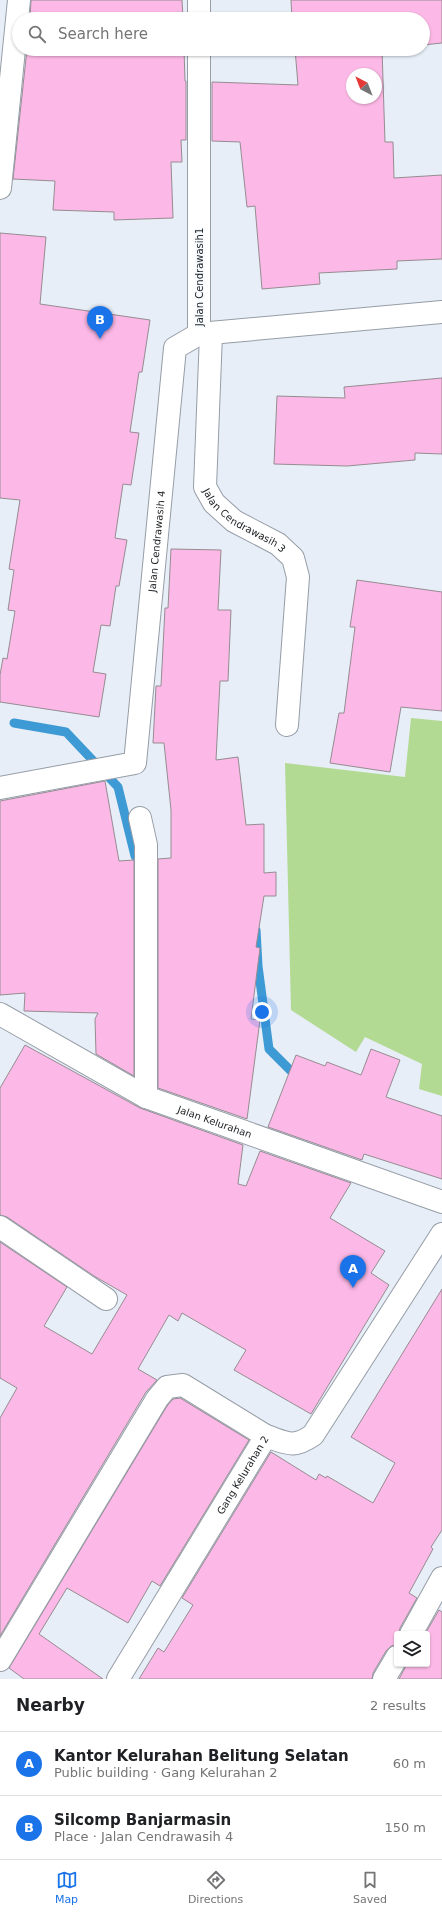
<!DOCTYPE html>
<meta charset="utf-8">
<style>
body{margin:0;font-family:"DejaVu Sans",sans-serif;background:#f2f2f2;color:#202124}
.controls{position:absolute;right:12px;bottom:12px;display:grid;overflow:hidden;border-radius:4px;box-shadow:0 1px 3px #0004}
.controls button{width:36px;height:36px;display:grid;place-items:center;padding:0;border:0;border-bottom:1px solid #e0e0e0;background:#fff;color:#202124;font:20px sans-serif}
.compass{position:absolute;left:346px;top:68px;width:36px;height:36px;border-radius:50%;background:#fff;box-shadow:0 1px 3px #0004;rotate:318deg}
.you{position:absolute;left:262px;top:1012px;width:14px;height:14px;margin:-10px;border:3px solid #fff;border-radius:50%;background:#1a73e8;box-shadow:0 0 0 6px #1a73e833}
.badge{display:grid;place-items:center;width:26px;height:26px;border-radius:50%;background:#1a73e8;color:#fff;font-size:13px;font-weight:700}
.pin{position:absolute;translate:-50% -33px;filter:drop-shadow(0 1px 2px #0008)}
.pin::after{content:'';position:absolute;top:21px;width:14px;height:12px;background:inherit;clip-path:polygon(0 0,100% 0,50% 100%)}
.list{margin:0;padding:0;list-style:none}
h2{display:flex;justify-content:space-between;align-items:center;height:52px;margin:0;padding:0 16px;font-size:17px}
h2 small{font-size:13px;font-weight:400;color:#757577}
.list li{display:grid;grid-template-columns:26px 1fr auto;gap:12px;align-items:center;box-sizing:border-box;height:64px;padding:0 16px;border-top:1px solid #e0e0e0}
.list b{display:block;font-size:15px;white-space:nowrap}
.list p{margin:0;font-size:13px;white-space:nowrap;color:#757577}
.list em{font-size:13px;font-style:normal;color:#757577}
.icon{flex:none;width:22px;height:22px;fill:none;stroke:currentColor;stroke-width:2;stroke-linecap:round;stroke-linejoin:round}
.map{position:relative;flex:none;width:442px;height:1679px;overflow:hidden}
.search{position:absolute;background:#fff;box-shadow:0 1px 3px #0004;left:12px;right:12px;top:12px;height:44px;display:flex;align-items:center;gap:10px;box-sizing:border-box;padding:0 14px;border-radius:22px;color:#757577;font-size:15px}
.sheet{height:180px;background:#fff}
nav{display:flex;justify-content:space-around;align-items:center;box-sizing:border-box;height:56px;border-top:1px solid #e0e0e0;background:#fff;font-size:11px;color:#757577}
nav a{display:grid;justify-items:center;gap:2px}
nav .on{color:#1a73e8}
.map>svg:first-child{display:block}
.green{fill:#b3da93}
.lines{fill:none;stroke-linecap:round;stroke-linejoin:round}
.stream{stroke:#3e9ad4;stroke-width:9}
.building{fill:#fcb8e6;stroke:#968c92;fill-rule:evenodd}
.minor-casing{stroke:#969da6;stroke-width:24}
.minor{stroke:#fff;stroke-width:22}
.labels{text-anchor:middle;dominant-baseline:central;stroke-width:3.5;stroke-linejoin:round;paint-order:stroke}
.street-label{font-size:10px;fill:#222528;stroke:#f8fbfe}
</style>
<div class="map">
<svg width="442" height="1679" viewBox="0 0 442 1679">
<rect width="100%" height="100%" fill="#e7eef7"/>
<path class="green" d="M411,718L442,721V1096L419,1089L422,1064L365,1037L356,1052L291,1010L285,763L405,777Z"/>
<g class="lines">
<g class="stream">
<path d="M14,723L66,732L118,787L135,856L168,880"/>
<path d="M256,930L258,966L269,1049L293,1073L300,1076"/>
</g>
</g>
<g class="building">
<path d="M31,0H182L183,19H30Z"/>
<path d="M291,0H442V43L423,45V19H292Z"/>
<path d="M27,49H184L185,81H186V140H181L182,162H171L173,218L114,220V212L53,210L55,181L13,179Z"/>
<path d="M295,49H382L385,142H393L394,178L442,175V259L397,261V269L319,273L320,284L262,289L255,206L247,207L240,142L212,141V82L298,85ZM352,74H376V98H352Z"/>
<path d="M0,233L46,237L40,304L150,320L142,372H139L130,432L139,433L131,485L123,484L115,538L127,540L119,586H116L110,626L101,625L93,672L106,674L99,717L0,702V675L3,658L7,659L15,611L8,610L14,570L9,569L20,500L0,498Z"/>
<path d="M442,378V454L415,453V460L347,466L274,464L277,396L345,398L344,387Z"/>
<path d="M171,549L221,550L218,610H231L228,681H220L216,760L238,757L246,825L264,824V873L276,872V896H264L256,947L260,948L251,1019L260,1020L247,1119L158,1088V859L171,858V810L164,743H153L156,686H161L165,608H168Z"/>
<path d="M357,580L442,592V711L401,707L390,772L330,763L339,713H344L355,627H350Z"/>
<path d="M105,781L119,861L134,860V1076L96,1054L95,1019L98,1013L24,1011L25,993L0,995V801Z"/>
<path d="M25,1045L140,1108L243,1145L238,1184L246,1186L260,1151L351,1183L330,1218L385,1251L371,1273L389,1285L311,1414L234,1370L246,1350L182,1313L178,1321L169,1315L138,1369L157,1380L146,1392L0,1636V1418L17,1388L0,1378V1242L67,1287L44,1326L92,1354L127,1295L94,1276L7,1217L0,1215V1088Z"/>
<path d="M371,1049L400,1060L386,1097L442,1116V1179L364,1154L362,1160L268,1127L296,1055L325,1066L327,1062L361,1075Z"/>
<path d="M442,1289V1530L431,1547L433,1549L409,1593L417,1598L400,1628L399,1634H397V1645L391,1646L386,1651L373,1673L372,1679H139L158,1648L164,1652L193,1605L182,1598L271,1452L316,1480L319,1474L326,1478L327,1476L373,1503L395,1463L351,1437Z"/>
<path d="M180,1398L249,1440L160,1586L152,1581L128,1623L67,1588L39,1634L103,1679H24L9,1668L167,1406L173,1399Z"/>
<path d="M439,1610L442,1612V1679H399L407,1664H427V1634H425Z"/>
</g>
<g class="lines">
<g class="minor-casing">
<g id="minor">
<path d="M199,0V19"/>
<path d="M199,49V334L442,312"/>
<path d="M0,188L19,0"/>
<path id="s1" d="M211,334L205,487L214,503L234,521L278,544L293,558L298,577L287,725"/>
<path id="s2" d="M0,788L135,763L175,348L199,334"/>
<path d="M140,818L146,845V1097"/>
<path id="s3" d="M0,1014L146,1097L442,1202"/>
<path d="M0,1227L106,1299"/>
<path d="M411,1634L442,1578"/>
<path d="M0,1660L157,1399L167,1387L183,1385L266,1436"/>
<path id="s4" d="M118,1679L266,1436C287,1443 293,1449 313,1435L442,1234"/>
<path d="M384,1679L397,1657"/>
</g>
</g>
<use href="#minor" class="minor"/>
</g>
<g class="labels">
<g class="street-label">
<text transform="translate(199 277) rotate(-90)">Jalan Cendrawasih1</text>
<text stroke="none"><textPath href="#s1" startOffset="206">Jalan Cendrawasih 3</textPath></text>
<text stroke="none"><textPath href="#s2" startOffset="360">Jalan Cendrawasih 4</textPath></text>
<text stroke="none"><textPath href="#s3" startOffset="241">Jalan Kelurahan</textPath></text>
<text stroke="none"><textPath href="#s4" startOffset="239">Gang Kelurahan 2</textPath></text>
</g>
</g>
</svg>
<div class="controls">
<button><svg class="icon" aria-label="layers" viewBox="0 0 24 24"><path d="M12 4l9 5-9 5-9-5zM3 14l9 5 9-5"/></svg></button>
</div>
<svg class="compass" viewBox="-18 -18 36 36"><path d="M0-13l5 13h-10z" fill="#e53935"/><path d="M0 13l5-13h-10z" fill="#757577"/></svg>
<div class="you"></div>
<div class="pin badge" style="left:353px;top:1288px">A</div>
<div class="pin badge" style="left:100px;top:339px">B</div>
<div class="search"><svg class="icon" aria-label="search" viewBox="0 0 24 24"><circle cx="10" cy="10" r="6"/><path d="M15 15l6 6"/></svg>Search here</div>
</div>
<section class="sheet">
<h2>Nearby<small>2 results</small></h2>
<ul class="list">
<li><span class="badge">A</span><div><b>Kantor Kelurahan Belitung Selatan</b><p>Public building · Gang Kelurahan 2</p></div><em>60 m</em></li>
<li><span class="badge">B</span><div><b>Silcomp Banjarmasin</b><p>Place · Jalan Cendrawasih 4</p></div><em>150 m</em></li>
</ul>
</section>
<nav>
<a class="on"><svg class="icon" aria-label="map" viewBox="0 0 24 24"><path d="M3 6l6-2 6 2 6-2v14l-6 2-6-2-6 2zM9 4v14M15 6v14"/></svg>Map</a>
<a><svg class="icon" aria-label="directions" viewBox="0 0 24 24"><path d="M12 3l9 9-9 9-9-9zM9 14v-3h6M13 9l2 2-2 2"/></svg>Directions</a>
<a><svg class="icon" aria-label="saved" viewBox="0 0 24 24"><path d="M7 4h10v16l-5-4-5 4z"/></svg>Saved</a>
</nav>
